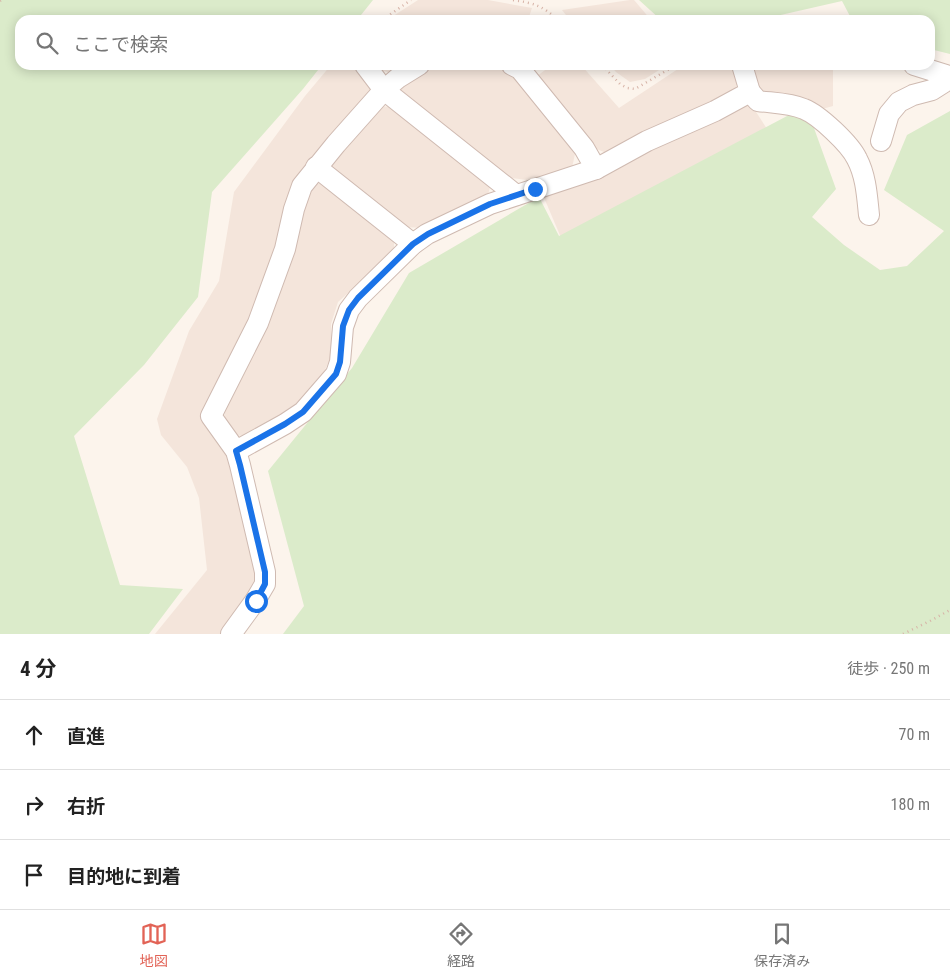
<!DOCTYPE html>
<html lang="ja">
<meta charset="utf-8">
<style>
body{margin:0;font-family:"Roboto Condensed","Noto Sans JP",sans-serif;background:#f2f2f2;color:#222}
.stop{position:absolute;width:15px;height:15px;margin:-11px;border:4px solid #1a73e8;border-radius:50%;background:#fff}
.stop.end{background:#1a73e8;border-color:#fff;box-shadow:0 1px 5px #0008}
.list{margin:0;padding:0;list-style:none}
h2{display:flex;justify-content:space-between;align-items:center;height:65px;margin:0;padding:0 20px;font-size:21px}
h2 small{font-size:16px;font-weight:400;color:#767676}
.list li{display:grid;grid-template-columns:32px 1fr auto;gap:15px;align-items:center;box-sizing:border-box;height:70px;padding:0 20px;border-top:1px solid #e0e0e0}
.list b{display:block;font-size:19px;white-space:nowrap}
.list em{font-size:16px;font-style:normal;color:#767676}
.icon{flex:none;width:28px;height:28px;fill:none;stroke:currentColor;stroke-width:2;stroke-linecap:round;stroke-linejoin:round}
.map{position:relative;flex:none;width:950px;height:634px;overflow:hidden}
.search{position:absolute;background:#fff;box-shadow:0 2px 12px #0003;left:15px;right:15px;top:15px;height:55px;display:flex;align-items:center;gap:12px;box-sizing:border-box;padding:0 18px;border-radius:15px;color:#767676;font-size:19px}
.sheet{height:275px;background:#fff}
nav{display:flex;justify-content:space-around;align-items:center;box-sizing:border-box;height:70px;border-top:1px solid #e0e0e0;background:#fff;font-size:14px;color:#767676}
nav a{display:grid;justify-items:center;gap:2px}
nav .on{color:#e26356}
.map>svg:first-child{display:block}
.residential{fill:#f4e5db}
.green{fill:#dbebca}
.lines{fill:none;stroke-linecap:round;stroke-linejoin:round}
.minor-casing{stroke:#cfbab1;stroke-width:22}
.path{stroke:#d7b3a7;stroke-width:2.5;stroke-dasharray:1 4;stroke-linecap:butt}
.minor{stroke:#fff;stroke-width:20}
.route{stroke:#1a73e8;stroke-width:6}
</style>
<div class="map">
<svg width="950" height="634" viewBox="0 0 950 634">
<rect width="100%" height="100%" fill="#fcf4ec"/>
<g class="residential">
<path d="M418,0H488L532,8L528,20H387Z"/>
<path d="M630,0H634L651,20H570L562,10Z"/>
<path d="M331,65H359L372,85L369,95L300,174L288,196L279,233L266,279L252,313L204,419L230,457L257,577L249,594L221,634H155L207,570L199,498L187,467L161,435L157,419L189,331L219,281L234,192L305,96Z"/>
<path d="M372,65H403L390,73L377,69Z"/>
<path d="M428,65H486L508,70L576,149L572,168L527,180L504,177L400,96L401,82Z"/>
<path d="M552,65H581L619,108L684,65H735L739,81L733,92L609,154L594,148L537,76Z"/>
<path d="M610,65H667L645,79L630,82L616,72Z"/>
<path d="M752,65H833V106L815,111L758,94Z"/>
<path d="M749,101L769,132L562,240L542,193Z"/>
<path d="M375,105L389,107L491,183L488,195L423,228L404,227L332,172V155Z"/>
<path d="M309,183L324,184L394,237V252L338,302L331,324L332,355L322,376L298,403L281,416L247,436L231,435L225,422L224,406Z"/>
</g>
<g class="green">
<path d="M0,0H373L357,20H20V65H322L303,89L212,192L198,297L144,365L74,436L120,585L183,589L149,634H0Z"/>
<path d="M639,0H950V54L930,49V20H852L842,1L759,20H661Z"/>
<path d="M806,106L836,189L812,217L844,245L880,270L907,266L944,231L884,190L907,135L950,111V634H283L304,606L268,471L352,368L409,273L539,197L559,236Z"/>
</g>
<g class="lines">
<g class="minor-casing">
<g id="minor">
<path d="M365,65L384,90L516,195"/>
<path d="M512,65L520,69L584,148L596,169"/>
<path d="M750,92L758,101C773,103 790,103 804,109C819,115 850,144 857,159C866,176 867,196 869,215"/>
<path d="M881,141L889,114L899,102L913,95L932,90L943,83L946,75L914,65"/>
<path d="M316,167L413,244"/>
<path d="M236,451L285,424L303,412L336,374L340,362L343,327L349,310L358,298L413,244L427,234L490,204L596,169L647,141L715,111L750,92L742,65"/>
<path d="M231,634L255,601L265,584V572L240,465L236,451L211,416L258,323L285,249L294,209L302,186L336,144L384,90L398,78L419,65"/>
</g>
</g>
<g class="path">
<path d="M513,0C534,3 543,6 558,20"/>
<path d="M0,1L1,0"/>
<path d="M382,20L411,0"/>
<path d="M602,65L620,84L627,88L635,89L676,65"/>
<path d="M903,634L930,621L950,610"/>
</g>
<use href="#minor" class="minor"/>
</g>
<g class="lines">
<path class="route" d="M256,601L265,584V572L240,465L236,451L285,424L303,412L336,374L340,362L343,326L349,310L358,298L413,244L428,234L490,204L535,189"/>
</g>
</svg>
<div class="stop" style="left:256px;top:601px"></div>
<div class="stop end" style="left:535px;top:189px"></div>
<div class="search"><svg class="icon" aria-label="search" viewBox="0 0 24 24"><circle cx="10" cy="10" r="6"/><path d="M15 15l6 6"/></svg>ここで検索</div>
</div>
<section class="sheet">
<h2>4 分<small>徒歩 · 250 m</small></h2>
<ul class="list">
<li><svg class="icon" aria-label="ahead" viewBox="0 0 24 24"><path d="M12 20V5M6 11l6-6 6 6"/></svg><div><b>直進</b></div><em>70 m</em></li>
<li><svg class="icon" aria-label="right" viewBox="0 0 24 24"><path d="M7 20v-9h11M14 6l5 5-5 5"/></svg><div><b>右折</b></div><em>180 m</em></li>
<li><svg class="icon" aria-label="arrive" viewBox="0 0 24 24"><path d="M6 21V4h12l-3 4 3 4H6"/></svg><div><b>目的地に到着</b></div></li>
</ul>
</section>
<nav>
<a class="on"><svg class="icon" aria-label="map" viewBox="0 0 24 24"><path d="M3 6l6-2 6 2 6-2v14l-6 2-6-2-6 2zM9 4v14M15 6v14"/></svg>地図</a>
<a><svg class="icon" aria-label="directions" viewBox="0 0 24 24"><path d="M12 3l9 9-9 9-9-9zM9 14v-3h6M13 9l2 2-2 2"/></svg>経路</a>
<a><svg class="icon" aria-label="saved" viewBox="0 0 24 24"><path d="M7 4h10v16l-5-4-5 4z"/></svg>保存済み</a>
</nav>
